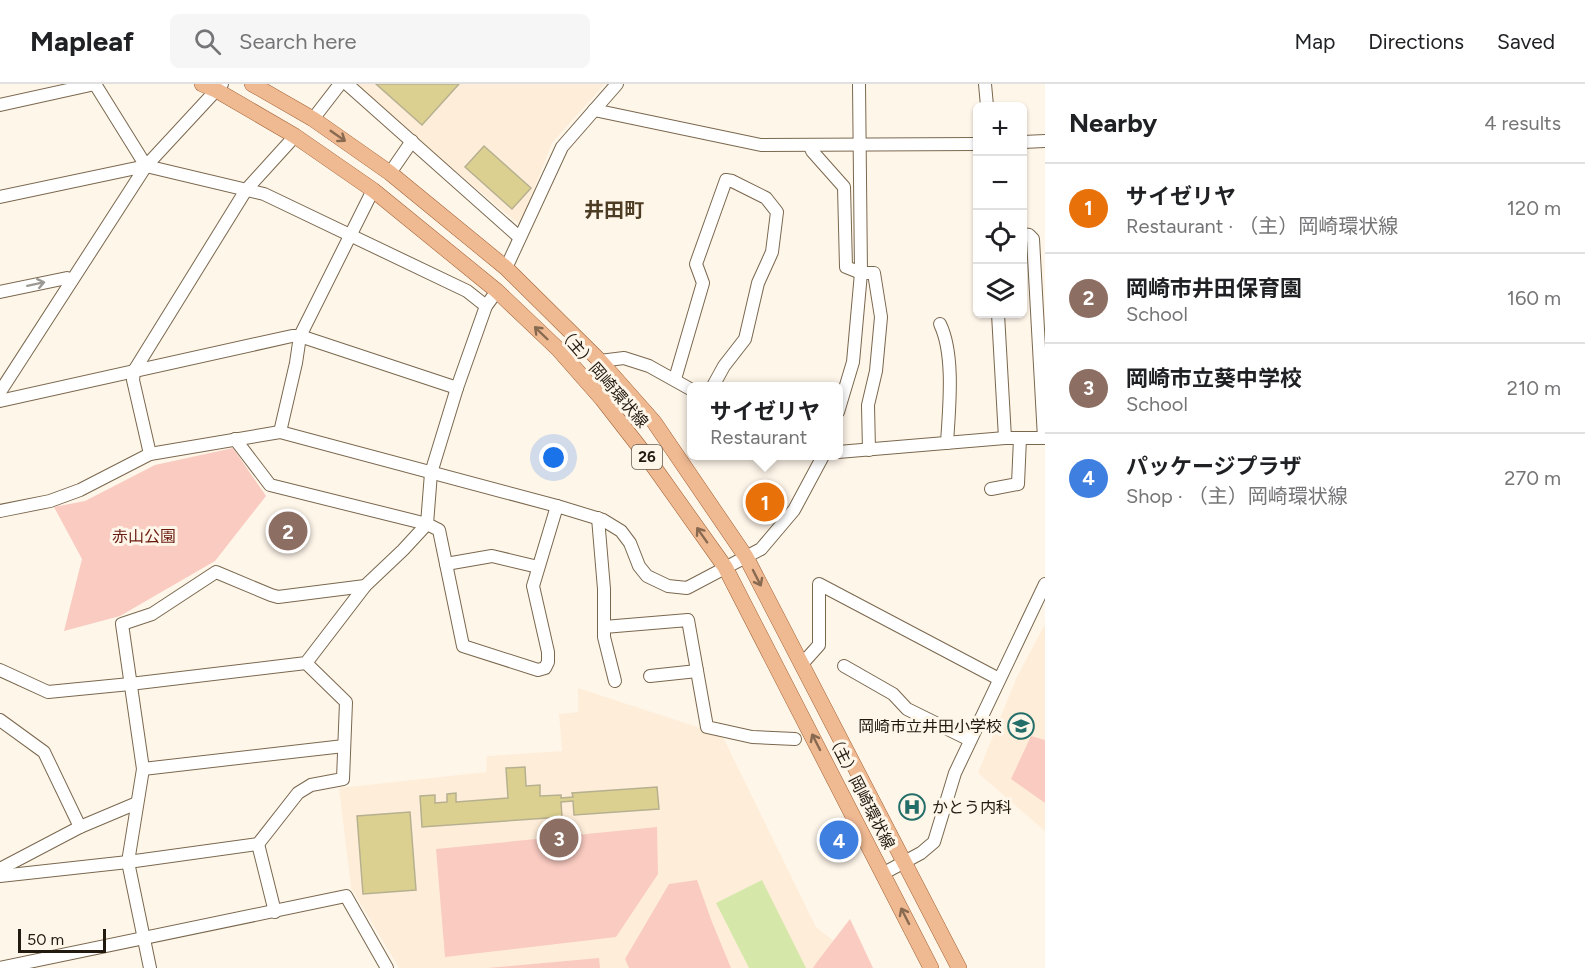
<!DOCTYPE html>
<meta charset="utf-8">
<style>
body{margin:0;font-family:Figtree,"Noto Sans JP",sans-serif;background:#f6f6f6;color:#202124}
.controls{position:absolute;right:18px;top:18px;display:grid;overflow:hidden;border-radius:9px;box-shadow:0 2px 4px #0004}
.controls button{width:54px;height:54px;display:grid;place-items:center;padding:0;border:0;border-bottom:2px solid #e0e0e0;background:#fff;color:#202124;font:30px sans-serif}
.scale{position:absolute;left:18px;bottom:15px;width:88px;box-sizing:border-box;padding-left:6px;border:3px solid #221a0f;border-top:0;font-size:16px;line-height:21px;white-space:nowrap;color:#221a0f;-webkit-text-stroke:4px #fff6ea;paint-order:stroke}
.you{position:absolute;left:554px;top:374px;width:21px;height:21px;margin:-15px;border:4px solid #fff;border-radius:50%;background:#1a73e8;box-shadow:0 0 0 9px #1a73e833}
.badge{display:grid;place-items:center;width:39px;height:39px;border-radius:50%;background:#246e69;color:#fff;font-size:20px;font-weight:700}
.pin{position:absolute;translate:-50% -50%;border:3px solid #fff;box-shadow:0 2px 6px #0006}
.popup{position:absolute;left:687px;top:298px;width:156px;height:78px;box-sizing:border-box;display:grid;place-content:center;border-radius:9px;background:#fff;filter:drop-shadow(0 2px 4px #0005);font-size:20px;white-space:nowrap;color:#757577}
.popup b{font-size:22px;color:#202124}
.popup::after{content:'';position:absolute;left:50%;top:100%;margin-left:-12px;border:12px solid transparent;border-top-color:#fff}
.list{margin:0;padding:0;list-style:none}
h2{display:flex;justify-content:space-between;align-items:center;height:78px;margin:0;padding:0 24px;font-size:26px}
h2 small{font-size:20px;font-weight:400;color:#757577}
.list li{display:grid;grid-template-columns:39px 1fr auto;gap:18px;align-items:center;box-sizing:border-box;height:90px;padding:0 24px;border-top:2px solid #e0e0e0}
.list b{display:block;font-size:22px;white-space:nowrap}
.list p{margin:0;font-size:20px;white-space:nowrap;color:#757577}
.list em{font-size:20px;font-style:normal;color:#757577}
.icon{flex:none;width:33px;height:33px;fill:none;stroke:currentColor;stroke-width:2;stroke-linecap:round;stroke-linejoin:round}
.map{position:relative;flex:none;width:1045px;height:884px;overflow:hidden}
header{display:flex;align-items:center;gap:36px;box-sizing:border-box;height:84px;padding:0 30px;background:#fff;border-bottom:2px solid #e0e0e0}
header strong{font-size:28px}
nav{display:flex;gap:33px;margin-inline-start:auto;font-size:21px}
.search{width:420px;height:54px;background:#f6f6f6;display:flex;align-items:center;gap:15px;box-sizing:border-box;padding:0 21px;border-radius:9px;color:#757577;font-size:22px}
main{display:flex}
aside{flex:1;background:#fff}
.map>svg:first-child{display:block}
.built{fill:#feeed9}
.green{fill:#facbc1}
.water{fill:#d5e7a9}
.building{fill:#dcd090;stroke:#b6b090;stroke-width:1.5}
.lines{fill:none;stroke-linecap:round;stroke-linejoin:round}
.minor-casing{stroke:#7a684e;stroke-width:14}
.major-casing{stroke:#a16335;stroke-width:16}
.minor{stroke:#fff;stroke-width:12}
.major{stroke:#efb992;stroke-width:15}
.oneway{stroke:#886a50}
.oneway2{stroke:#9c9893}
.labels{text-anchor:middle;dominant-baseline:central;stroke-width:6;stroke-linejoin:round;paint-order:stroke}
.shield{fill:#fff6ea;stroke:#645c51;stroke-width:1.5}
.shield-label{font-size:15px;font-weight:bold;fill:#221a0f}
.street-label{font-size:16px;fill:#221a0f;stroke:#fff6ea}
.park-label{font-size:16px;fill:#691a0f;stroke:#fff6ea}
.poi-label{font-size:16px;fill:#221a0f;stroke:#fff6ea;text-anchor:end}
.quarter-label{font-size:20px;font-weight:bold;fill:#4d3c24;stroke:#fff6ea}
</style>
<header>
<strong>Mapleaf</strong>
<div class="search"><svg class="icon" aria-label="search" viewBox="0 0 24 24"><circle cx="10" cy="10" r="6"/><path d="M15 15l6 6"/></svg>Search here</div>
<nav><a>Map</a><a>Directions</a><a>Saved</a></nav>
</header>
<main>
<div class="map">
<svg width="1045" height="884" viewBox="0 0 1045 884">
<rect width="100%" height="100%" fill="#fff6ea"/>
<g class="built">
<path d="M357,0H605L552,59L520,141L416,54Z"/>
<path d="M1045,540V747L978,689L1016,595Z"/>
<path d="M578,604L722,651L816,843L858,876L861,884H399L351,804L339,704L486,688L487,672L562,667L559,630L578,628Z"/>
</g>
<g class="green">
<path d="M233,364L266,412L215,477L120,532L64,547L82,475L54,423L85,417L155,381Z"/>
<path d="M1031,652L1045,656V719L1011,695Z"/>
<path d="M657,743L658,790L616,853L445,873L436,765Z"/>
<path d="M697,796L712,838L731,884H629L625,875L669,800Z"/>
<path d="M850,835L873,884H813L817,878Z"/>
<path d="M599,874L600,884H487Z"/>
</g>
<path class="water" d="M762,796L806,884H749L716,819Z"/>
<g class="building">
<path d="M376,0H459L422,41Z"/>
<path d="M484,62L531,104L512,125L465,83Z"/>
<path d="M766,397L783,408L763,439L746,428Z"/>
<path d="M525,683L526,702L540,701V712L561,711V714L573,713L572,709L657,703L659,725L574,731L573,717L561,718L562,733L422,743L420,712L435,711V719L447,718V710L456,709V718L508,714L506,684Z"/>
<path d="M410,728L416,806L363,810L357,732Z"/>
</g>
<g class="lines">
<g class="minor-casing">
<g id="minor">
<path d="M95,0L146,82"/>
<path d="M347,0L519,153"/>
<path d="M985,0L987,22"/>
<path d="M0,21L95,0"/>
<path d="M594,26L761,61L978,60"/>
<path d="M313,35L340,0"/>
<path d="M1023,58L1045,57"/>
<path d="M810,62L812,67L844,103L846,183L861,189H874L881,233L876,287L868,321L869,366"/>
<path d="M390,89L412,57"/>
<path d="M0,113L146,82L264,110L467,207L486,222"/>
<path d="M1023,150L1029,151L1033,155L1044,354"/>
<path d="M506,184L562,63L617,0"/>
<path d="M0,208L67,194L72,196"/>
<path d="M998,230L1005,354"/>
<path d="M940,240C955,271 949,325 947,359"/>
<path d="M600,277L624,274L649,282L692,306"/>
<path d="M675,295L703,199L696,180L726,96L732,97L766,114L777,128L772,168L758,199L745,255L724,282L713,302"/>
<path d="M0,308L146,82L222,0"/>
<path d="M0,317L292,252H300L457,304"/>
<path d="M838,328L853,278L861,189L859,0"/>
<path d="M280,348L296,279L300,252L373,106"/>
<path d="M235,355L270,401L427,440L439,446L463,562L538,586L545,584L548,578V568L533,502L557,422"/>
<path d="M838,368L1005,354H1045"/>
<path d="M150,370L133,296L134,287L246,106L295,52"/>
<path d="M991,405L1018,400L1020,354"/>
<path d="M0,427L50,417L80,406L150,370L280,348L557,422L603,436L621,447L630,459L639,482L647,492L668,502L687,504L761,465L794,426L823,372"/>
<path d="M598,434L604,505V553L615,597"/>
<path d="M446,480L492,472L538,483"/>
<path d="M604,543L688,536L707,643L752,653L795,655"/>
<path d="M802,580L819,561V500L999,595"/>
<path d="M844,582L893,610L907,625L970,656"/>
<path d="M0,586L48,608L130,600L306,579L365,502L403,466L427,440L431,389L457,304L486,222L497,207"/>
<path d="M650,592L697,587"/>
<path d="M0,636L44,668L80,743"/>
<path d="M143,685L344,662"/>
<path d="M258,760L275,828"/>
<path d="M0,785L80,743L137,719"/>
<path d="M884,789L921,769L934,758L955,689L1045,500"/>
<path d="M0,792L128,778L258,760L298,709L311,701L343,695L346,618L306,579"/>
<path d="M0,884L346,812L387,884"/>
<path d="M150,884L128,778L143,685L122,540L152,530L216,488L271,511L278,513L365,502"/>
</g>
</g>
<g class="major-casing">
<g id="major">
<path d="M202,0L216,6L295,52L373,106L497,207L558,265L602,315L644,369L725,483L931,884"/>
<path d="M252,0L313,35L390,89L506,184L600,277L654,338L746,473L959,884"/>
</g>
</g>
<use href="#minor" class="minor"/>
<use href="#major" class="major"/>
</g>
<defs><path id="oneway-shaft" d="M-6 0H5M1.5-3L5.5 0L1.5 3" fill="none" stroke-width="1.6" stroke-linecap="round" stroke-linejoin="round" transform="scale(1.5)"/></defs>
<g class="oneway">
<use href="#oneway-shaft" transform="translate(338 52) rotate(35)"/>
<use href="#oneway-shaft" transform="translate(541 249) rotate(-136)"/>
<use href="#oneway-shaft" transform="translate(702 451) rotate(-125)"/>
<use href="#oneway-shaft" transform="translate(757 494) rotate(63)"/>
<use href="#oneway-shaft" transform="translate(816 658) rotate(-117)"/>
<use href="#oneway-shaft" transform="translate(905 832) rotate(-117)"/>
</g>
<use class="oneway2" href="#oneway-shaft" transform="translate(36 200) rotate(-12)"/>
<defs>
<g id="school-ring" transform="scale(1.35)"><circle r="9.5" fill="#fff6ea" stroke="#246e69" stroke-width="1.5"/><path d="M0-5L7-2L0 1L-7-2ZM-4 1L0 2.5L4 1V4Q0 6-4 4Z" fill="#246e69"/></g>
<g id="hospital-ring" transform="scale(1.35)"><circle r="9.5" fill="#fff6ea" stroke="#246e69" stroke-width="1.5"/><path d="M-5-5h3v3.5h4V-5h3V5h-3V1.5h-4V5h-3Z" fill="#246e69"/></g>
</defs>
<g fill-rule="evenodd">
<use href="#school-ring" x="1021" y="642"/>
<use href="#hospital-ring" x="912" y="723"/>
</g>
<g class="labels">
<rect class="shield" x="632" y="361" width="30" height="24" rx="4.5"/>
<g class="shield-label">
<text x="647" y="373">26</text>
</g>
<g class="street-label">
<text transform="translate(603 293) rotate(49)">（主）岡崎環状線</text>
<text transform="translate(861 707) rotate(63)">（主）岡崎環状線</text>
</g>
<g class="park-label">
<text x="144" y="452">赤山公園</text>
</g>
<g class="poi-label">
<text x="1002" y="642">岡崎市立井田小学校</text>
<text x="932" y="723" text-anchor="start">かとう内科</text>
</g>
<g class="quarter-label">
<text x="614" y="126">井田町</text>
</g>
</g>
</svg>
<div class="controls">
<button>+</button>
<button>−</button>
<button><svg class="icon" aria-label="locate" viewBox="0 0 24 24"><circle cx="12" cy="12" r="6"/><path d="M12 2v4M12 18v4M2 12h4M18 12h4"/></svg></button>
<button><svg class="icon" aria-label="layers" viewBox="0 0 24 24"><path d="M12 4l9 5-9 5-9-5zM3 14l9 5 9-5"/></svg></button>
</div>
<div class="scale">50 m</div>
<div class="you"></div>
<div class="pin badge" style="left:765px;top:418px;background:#e8710a">1</div>
<div class="popup"><b>サイゼリヤ</b>Restaurant</div>
<div class="pin badge" style="left:288px;top:447px;background:#8d6e63">2</div>
<div class="pin badge" style="left:559px;top:754px;background:#8d6e63">3</div>
<div class="pin badge" style="left:839px;top:756px;background:#3f7fe0">4</div>
</div>
<aside>
<h2>Nearby<small>4 results</small></h2>
<ul class="list">
<li><span class="badge" style="background:#e8710a">1</span><div><b>サイゼリヤ</b><p>Restaurant · （主）岡崎環状線</p></div><em>120 m</em></li>
<li><span class="badge" style="background:#8d6e63">2</span><div><b>岡崎市井田保育園</b><p>School</p></div><em>160 m</em></li>
<li><span class="badge" style="background:#8d6e63">3</span><div><b>岡崎市立葵中学校</b><p>School</p></div><em>210 m</em></li>
<li><span class="badge" style="background:#3f7fe0">4</span><div><b>パッケージプラザ</b><p>Shop · （主）岡崎環状線</p></div><em>270 m</em></li>
</ul>
</aside>
</main>
